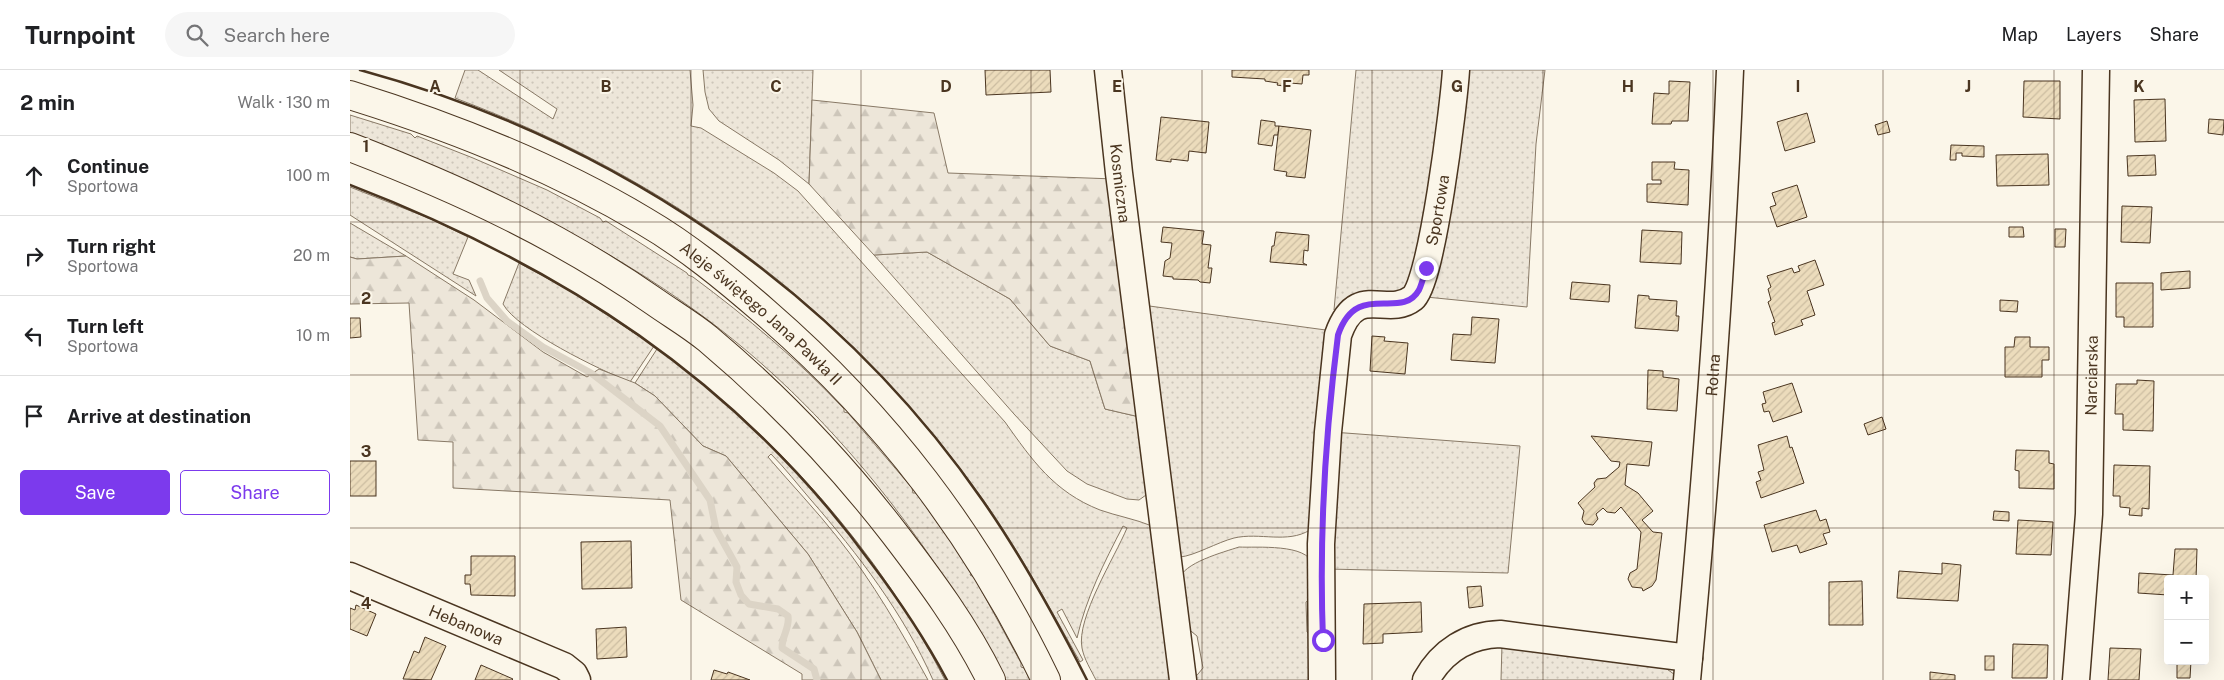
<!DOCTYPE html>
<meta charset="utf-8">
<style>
body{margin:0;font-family:"Public Sans",sans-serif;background:#f6f6f6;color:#202124}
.controls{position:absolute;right:15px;bottom:15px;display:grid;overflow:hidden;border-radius:5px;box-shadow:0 5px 20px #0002}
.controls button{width:45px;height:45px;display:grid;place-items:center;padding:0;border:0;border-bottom:1px solid #e0e0e0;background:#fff;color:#202124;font:25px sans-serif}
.stop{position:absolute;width:15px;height:15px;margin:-11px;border:4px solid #7c3aed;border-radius:50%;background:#fff}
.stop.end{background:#7c3aed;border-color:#fff;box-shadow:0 1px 5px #0008}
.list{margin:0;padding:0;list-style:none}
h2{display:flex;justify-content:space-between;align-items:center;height:65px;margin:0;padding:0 20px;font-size:21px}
h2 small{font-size:16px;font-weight:400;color:#757577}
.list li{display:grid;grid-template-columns:32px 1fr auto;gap:15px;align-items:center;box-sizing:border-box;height:80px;padding:0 20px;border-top:1px solid #e0e0e0}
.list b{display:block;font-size:19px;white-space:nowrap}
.list p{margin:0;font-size:16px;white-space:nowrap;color:#757577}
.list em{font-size:16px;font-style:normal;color:#757577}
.actions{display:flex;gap:10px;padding:15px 20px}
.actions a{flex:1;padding:11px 0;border:1px solid #7c3aed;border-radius:5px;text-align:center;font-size:18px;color:#7c3aed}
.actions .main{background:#7c3aed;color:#fff}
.icon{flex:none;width:28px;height:28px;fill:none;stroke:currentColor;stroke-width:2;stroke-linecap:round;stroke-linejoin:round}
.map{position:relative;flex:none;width:1874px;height:610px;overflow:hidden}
header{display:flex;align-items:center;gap:30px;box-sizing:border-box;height:70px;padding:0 25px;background:#fff;border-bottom:1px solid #e0e0e0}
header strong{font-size:24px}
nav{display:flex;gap:28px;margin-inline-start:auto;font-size:18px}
.search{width:350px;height:45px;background:#f6f6f6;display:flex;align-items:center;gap:12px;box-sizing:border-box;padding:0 18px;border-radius:28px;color:#757577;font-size:19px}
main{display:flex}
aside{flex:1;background:#fff}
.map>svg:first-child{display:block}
.grass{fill:url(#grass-dots);stroke:#887966}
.forest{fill:url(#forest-firs);stroke:#887966}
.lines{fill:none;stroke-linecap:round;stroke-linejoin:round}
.stream{stroke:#dcd4c6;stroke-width:7}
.building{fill:url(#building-hatch);stroke:#4a3520}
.minor-casing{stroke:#4a3520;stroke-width:29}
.highway-casing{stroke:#4a3520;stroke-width:30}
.minor{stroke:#fbf6e9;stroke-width:26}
.highway{stroke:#fbf6e9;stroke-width:28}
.wall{stroke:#4a3520;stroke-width:2.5}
.route{stroke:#7c3aed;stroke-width:6}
.grid{fill:none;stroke:#4a3520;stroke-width:1;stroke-opacity:0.55}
.labels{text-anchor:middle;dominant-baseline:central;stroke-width:4;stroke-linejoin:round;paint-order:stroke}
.street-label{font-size:16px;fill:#4a3520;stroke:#fbf6e9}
.grid-label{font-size:16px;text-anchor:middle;font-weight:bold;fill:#4a3520;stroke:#fbf6e9;stroke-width:4;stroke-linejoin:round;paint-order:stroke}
</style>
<header>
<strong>Turnpoint</strong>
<div class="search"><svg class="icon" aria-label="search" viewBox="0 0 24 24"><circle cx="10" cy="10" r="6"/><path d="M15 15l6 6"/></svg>Search here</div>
<nav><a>Map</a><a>Layers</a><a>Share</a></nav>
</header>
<main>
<aside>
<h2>2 min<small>Walk · 130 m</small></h2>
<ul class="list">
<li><svg class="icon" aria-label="ahead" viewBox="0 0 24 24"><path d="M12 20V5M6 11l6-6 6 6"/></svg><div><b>Continue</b><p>Sportowa</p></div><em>100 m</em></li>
<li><svg class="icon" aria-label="right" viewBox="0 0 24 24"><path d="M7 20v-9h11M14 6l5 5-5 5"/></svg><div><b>Turn right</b><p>Sportowa</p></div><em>20 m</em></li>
<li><svg class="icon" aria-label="left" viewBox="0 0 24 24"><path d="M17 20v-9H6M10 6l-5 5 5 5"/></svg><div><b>Turn left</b><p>Sportowa</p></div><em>10 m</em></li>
<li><svg class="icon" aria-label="arrive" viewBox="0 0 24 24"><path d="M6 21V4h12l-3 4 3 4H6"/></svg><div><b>Arrive at destination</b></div></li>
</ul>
<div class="actions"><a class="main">Save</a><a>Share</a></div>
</aside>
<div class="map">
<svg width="1874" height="610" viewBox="0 0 1874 610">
<defs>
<pattern id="grass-dots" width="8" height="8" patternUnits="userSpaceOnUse" patternTransform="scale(1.25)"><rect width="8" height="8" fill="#ede6d9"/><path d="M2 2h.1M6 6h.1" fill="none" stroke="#cdc6ba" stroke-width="1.8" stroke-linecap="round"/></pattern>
<pattern id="forest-firs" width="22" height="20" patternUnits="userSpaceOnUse" patternTransform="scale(1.25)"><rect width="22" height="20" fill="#ede6d9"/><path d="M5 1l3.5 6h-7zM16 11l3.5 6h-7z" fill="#cdc6ba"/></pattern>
<pattern id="building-hatch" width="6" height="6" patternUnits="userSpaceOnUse" patternTransform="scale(1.25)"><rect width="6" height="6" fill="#ecdcbc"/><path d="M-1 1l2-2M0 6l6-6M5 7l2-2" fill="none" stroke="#ccbda1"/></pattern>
</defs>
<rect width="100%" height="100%" fill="#fbf6e9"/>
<g class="grass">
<path d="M115,0H128L203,49L207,39L149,0H340L343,35L341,56L351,58L424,103L448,121L655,352C682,390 704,422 750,440C767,446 785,449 802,456L829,610H746C741,600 734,589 732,578C726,548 765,487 777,458L773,456C754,493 736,528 727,568L712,539L707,542L733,590L730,592C699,537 669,480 632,428C496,238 323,110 105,28Z"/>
<path d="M353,0H463L459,114L429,90L369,51L359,39L355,22Z"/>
<path d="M1006,0H1100L1062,218L990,241L984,240Z"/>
<path d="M1111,0H1195L1186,74L1177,237L1076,227Z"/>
<path d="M0,45L61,64L65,68L67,66L123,88L197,120L250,148L253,152L256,151L337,203L338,205L343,207C398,248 447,289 494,339V342L498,343L562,418L563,423H566L607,480L621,503L620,505L624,507L671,593V597L674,598L680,610H655C578,465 469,326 333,232C230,160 116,109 0,64Z"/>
<path d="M0,117L81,149L118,167L103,204L119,210L126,226L0,145Z"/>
<path d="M0,153L56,186L7,189L0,187Z"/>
<path d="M577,182L660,229L700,276L740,291L755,339L794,348L803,420L789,430L777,429L737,414L717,401L664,344L524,185Z"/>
<path d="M169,193L219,220L304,276L280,312C250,300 167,260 153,234Z"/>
<path d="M792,235L983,261L960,460C937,474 910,462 884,468C868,472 844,486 830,487Z"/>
<path d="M307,279C424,362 530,482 595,610H583C554,544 508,484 461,430C448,415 435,398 421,384L418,387C441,414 466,440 488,468C523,512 551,561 578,610H531L507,562L458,484L376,386L353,376L305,326L285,313Z"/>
<path d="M982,362L1170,376L1158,503L977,499Z"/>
<path d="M889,477C906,478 958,473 963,495C965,505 963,517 963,527L956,532L957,562L966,570L967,610H843L853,598L847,566L832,554C831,542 826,521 829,510C832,493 874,482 889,477Z"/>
<path d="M1152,574L1314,597L1328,607L1329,610H1151Z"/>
</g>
<g class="forest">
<path d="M462,30L584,43L598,103L765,109L794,348L755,339L740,291L700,276L660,229L577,182L524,185L459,114Z"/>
<path d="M56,186L124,230L193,282L237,307L249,299L285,313L305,326L353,376L376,386L458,484L507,562L531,610H452V604L331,530L320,430L103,418V372L68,370L59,233L0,234V187L7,189Z"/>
</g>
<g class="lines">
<path class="stream" d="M130,211L137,228L157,251L193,277L241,303L310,356L360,430L366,459L387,497L386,512L391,525L399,534L428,539L438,546C440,558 432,565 432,578L464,599L467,610"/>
</g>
<g class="building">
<path d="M635,0H700L701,22L636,25Z"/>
<path d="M882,0H959V5H953L952,14L940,13V17L927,15L928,13L915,11V9L882,7Z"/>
<path d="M1319,11L1340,12L1338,51H1322L1321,54H1302L1304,23L1319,24Z"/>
<path d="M1674,11H1710V49L1673,47Z"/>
<path d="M1815,29L1816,71L1785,72L1784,30Z"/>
<path d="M1457,43L1465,72L1435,81L1427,52Z"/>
<path d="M811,47L859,52L856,83L839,81L838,91L821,89V92L806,90Z"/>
<path d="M1859,49L1874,50L1873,65L1858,63Z"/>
<path d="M911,50L925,52V56H929L928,65H924L922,76L908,74Z"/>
<path d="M1537,51L1540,62L1528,65L1525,55Z"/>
<path d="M929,56L961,60L955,108L936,106L937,102L924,100Z"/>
<path d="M1601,75L1634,76V87L1612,86V83H1606V90H1600Z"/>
<path d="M1698,84L1699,115L1647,116L1646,85Z"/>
<path d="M1805,85L1806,105L1778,106L1777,86Z"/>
<path d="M1302,92H1325L1324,99L1339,100L1338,135L1297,132V114H1311V110H1302Z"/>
<path d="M1447,115L1457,147L1427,157L1420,137L1426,135L1422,123Z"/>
<path d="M1772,136L1802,137L1800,173L1771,172Z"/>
<path d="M813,157L854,161L852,174L861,175L858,198H862L860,213L850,212L848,210L823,209V207L813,206L815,191L820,188L822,173L811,172Z"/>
<path d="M1659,157H1673L1674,167H1659Z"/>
<path d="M1705,159H1716L1715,177H1705Z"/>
<path d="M1292,160L1332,162L1331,194L1290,192Z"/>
<path d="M926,162L959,165L958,181L954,180L953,193L957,195L920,192L922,176H924Z"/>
<path d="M1465,190L1474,215L1457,221L1465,245L1451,250L1453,255L1425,265L1422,253L1425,252L1418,232L1421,230L1418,219L1421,217L1417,206L1442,198L1444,203L1450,201L1448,196Z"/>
<path d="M1840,201V218L1811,220V203Z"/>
<path d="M1222,212L1260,215L1259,232L1220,229Z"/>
<path d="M1766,213H1803V257H1774V247H1766Z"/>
<path d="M1288,225L1299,226V229L1327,231L1326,246H1329L1328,261L1285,258Z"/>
<path d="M1650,230L1668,231L1667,242L1650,241Z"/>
<path d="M1122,247L1149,249L1145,293L1101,290L1103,264L1121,265Z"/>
<path d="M0,248H10L11,267L0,268Z"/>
<path d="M1022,266L1035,267L1034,271L1058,273L1055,304L1020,301Z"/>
<path d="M1665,267H1680V277H1699V290H1692V307H1655V277H1664Z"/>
<path d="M1298,300L1313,301V307L1329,309L1327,341L1297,339Z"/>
<path d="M1787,310L1804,311L1803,361L1773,360V344H1765L1766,314H1787Z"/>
<path d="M1442,313L1452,342L1423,352L1419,341L1414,342L1412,334L1416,333L1413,322Z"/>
<path d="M1532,347L1536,359L1518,365L1514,354Z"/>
<path d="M1241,366L1302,372L1299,396L1277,394L1275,415L1288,423L1303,441L1292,450L1303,462L1312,463L1306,510L1302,516L1293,521L1292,518L1282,517L1278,509L1280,503L1287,499L1291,462L1271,437L1265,443L1257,442L1253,438L1246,444L1248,449L1243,455L1235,454L1232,449L1234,441L1228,433L1245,417L1244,413L1247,409L1256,408L1269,397L1270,392L1261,391Z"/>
<path d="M1437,366L1440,378L1442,377L1454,413L1411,428L1406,412L1411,410L1408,402L1414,400L1408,375Z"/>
<path d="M1666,380L1699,381V393L1704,394V419L1669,418V401L1665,400Z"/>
<rect x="0" y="391" width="26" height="35"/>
<path d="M1764,395L1800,396L1799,439L1792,438V446L1779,445L1780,438L1770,437V426H1763Z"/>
<path d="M1466,440L1470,451L1476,449L1480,462L1473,464L1477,474L1450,483L1447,475L1422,482L1414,455Z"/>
<path d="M1644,441L1659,442V451L1643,450Z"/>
<path d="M1668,450L1703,452L1701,485L1666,484Z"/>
<path d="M281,471L282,518L232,519L231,472Z"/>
<path d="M1825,479H1847L1846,509H1818V525L1788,523L1789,503L1823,505Z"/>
<path d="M121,486H165V526L121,525L120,514H115V505H121Z"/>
<path d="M1592,493L1611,495L1608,531L1547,528L1549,501L1592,504Z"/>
<path d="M1512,511L1513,555H1479V512Z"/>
<path d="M1131,516L1133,536L1119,538L1117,517Z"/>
<path d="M1071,532L1072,562L1033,564V573L1013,574L1014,534Z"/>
<path d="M6,535L26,544L17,566L0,559V538L5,540Z"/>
<path d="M276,557L277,587L247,589L246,559Z"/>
<path d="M75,567L96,576L81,610L53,609L64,581L69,583Z"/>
<path d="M1663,574L1698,575L1697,608H1662Z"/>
<path d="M1760,578L1791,579L1789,610H1758Z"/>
<rect x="1635" y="586" width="9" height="14"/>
<path d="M1827,591H1841L1840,608H1827Z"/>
<path d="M131,595L163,609L162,610H125Z"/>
<path d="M364,600L377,604L378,602L400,610H361Z"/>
<path d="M1580,602L1605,605V610H1580Z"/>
</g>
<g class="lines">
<g class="minor-casing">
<g id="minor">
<path id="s1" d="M758,0L769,103L833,610"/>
<path id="s2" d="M0,506L214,596L224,604L227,610"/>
<path id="s3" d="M972,610L971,474L978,362L988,265C1007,211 1036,249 1063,228C1082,213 1104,33 1106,0"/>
<path d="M1076,610C1092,581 1118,565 1150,564L1339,588"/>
<path id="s4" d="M1337,610C1356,407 1372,204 1380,0"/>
<path id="s5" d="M1726,610L1739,444L1746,0"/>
</g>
</g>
<g class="highway-casing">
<g id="highway">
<path id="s6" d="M0,25C103,57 202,96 294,151C337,176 377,209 415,242C536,347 626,465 696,610"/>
<path d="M0,77C109,119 209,165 305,232C322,244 341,255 358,269C427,327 489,392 544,463C580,510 615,557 641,610"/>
</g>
</g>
<use href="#minor" class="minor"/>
<use href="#highway" class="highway"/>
<g class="wall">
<path d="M10,0C260,68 485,217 633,431C672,487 706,549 737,610"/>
<path d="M0,115C210,196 387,309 521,493C549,530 575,569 597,610"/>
</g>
</g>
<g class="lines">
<path class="route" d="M973,570C969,468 975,366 988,265C1007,209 1051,252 1069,220C1072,214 1074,205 1076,198"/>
</g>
<path class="grid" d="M170,0V610M341,0V610M511,0V610M681,0V610M852,0V610M1022,0V610M1193,0V610M1363,0V610M1533,0V610M1704,0V610M0,152H1874M0,305H1874M0,458H1874"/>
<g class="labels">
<g class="street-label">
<text stroke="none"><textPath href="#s1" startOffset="114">Kosmiczna</textPath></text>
<text stroke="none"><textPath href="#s3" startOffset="530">Sportowa</textPath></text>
<text stroke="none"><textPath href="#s6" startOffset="470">Aleje świętego Jana Pawła II</textPath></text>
<text stroke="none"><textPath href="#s4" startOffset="306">Rolna</textPath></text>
<text stroke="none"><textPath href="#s5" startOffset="305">Narciarska</textPath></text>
<text stroke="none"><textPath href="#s2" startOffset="126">Hebanowa</textPath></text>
</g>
</g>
<g class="grid-label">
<text x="85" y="22">A</text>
<text x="256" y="22">B</text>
<text x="426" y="22">C</text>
<text x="596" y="22">D</text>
<text x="767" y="22">E</text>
<text x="937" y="22">F</text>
<text x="1107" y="22">G</text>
<text x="1278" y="22">H</text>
<text x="1448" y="22">I</text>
<text x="1618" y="22">J</text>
<text x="1789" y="22">K</text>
<text x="16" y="82">1</text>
<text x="16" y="234">2</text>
<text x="16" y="387">3</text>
<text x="16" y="539">4</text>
</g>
</svg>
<div class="controls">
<button>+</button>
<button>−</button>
</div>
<div class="stop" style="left:973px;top:570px"></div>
<div class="stop end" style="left:1076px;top:198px"></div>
</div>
</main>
